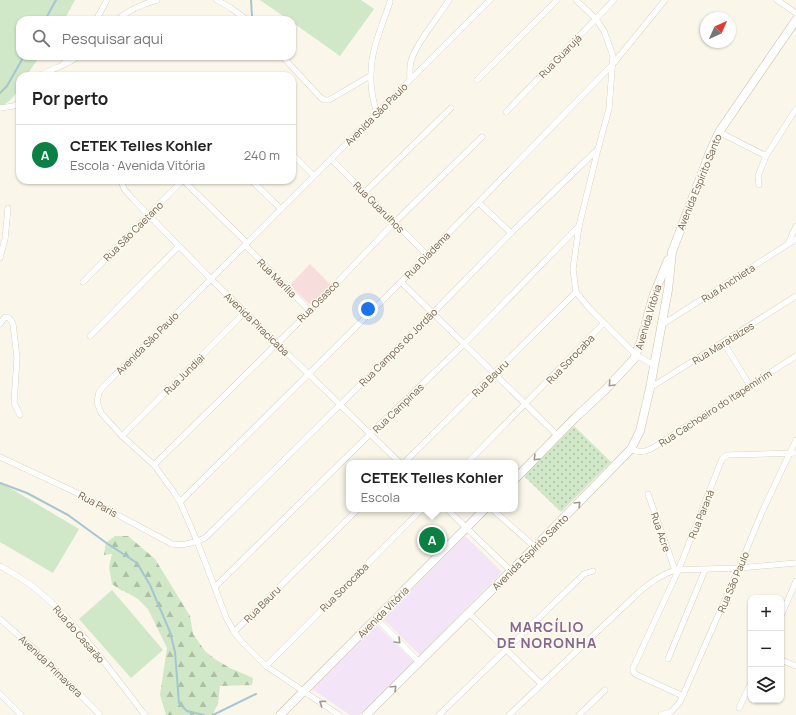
<!DOCTYPE html>
<html lang="pt">
<meta charset="utf-8">
<style>
body{margin:0;font-family:Manrope,sans-serif;background:#f2f2f2;color:#222}
.controls{position:absolute;right:12px;bottom:12px;display:grid;overflow:hidden;border-radius:8px;box-shadow:0 1px 3px #0004}
.controls button{width:36px;height:36px;display:grid;place-items:center;padding:0;border:0;border-bottom:1px solid #e0e0e0;background:#fff;color:#222;font:20px sans-serif}
.compass{position:absolute;left:700px;top:12px;width:36px;height:36px;border-radius:50%;background:#fff;box-shadow:0 1px 3px #0004;rotate:45deg}
.you{position:absolute;left:368px;top:309px;width:14px;height:14px;margin:-10px;border:3px solid #fff;border-radius:50%;background:#1a73e8;box-shadow:0 0 0 6px #1a73e833}
.badge{display:grid;place-items:center;width:26px;height:26px;border-radius:50%;background:#0b8043;color:#fff;font-size:13px;font-weight:700}
.pin{position:absolute;translate:-50% -50%;border:2px solid #fff;box-shadow:0 1px 4px #0006}
.popup{position:absolute;left:346px;top:460px;width:172px;height:52px;box-sizing:border-box;display:grid;place-content:center;border-radius:8px;background:#fff;filter:drop-shadow(0 1px 3px #0005);font-size:13px;white-space:nowrap;color:#767676}
.popup b{font-size:15px;color:#222}
.popup::after{content:'';position:absolute;left:50%;top:100%;margin-left:-8px;border:8px solid transparent;border-top-color:#fff}
.list{margin:0;padding:0;list-style:none}
h2{display:flex;justify-content:space-between;align-items:center;height:52px;margin:0;padding:0 16px;font-size:17px}
h2 small{font-size:13px;font-weight:400;color:#767676}
.list li{display:grid;grid-template-columns:26px 1fr auto;gap:12px;align-items:center;box-sizing:border-box;height:60px;padding:0 16px;border-top:1px solid #e0e0e0}
.list b{display:block;font-size:15px;white-space:nowrap}
.list p{margin:0;font-size:13px;white-space:nowrap;color:#767676}
.list em{font-size:13px;font-style:normal;color:#767676}
.icon{flex:none;width:22px;height:22px;fill:none;stroke:currentColor;stroke-width:2;stroke-linecap:round;stroke-linejoin:round}
.map{position:relative;flex:none;width:796px;height:715px;overflow:hidden}
.search{position:absolute;background:#fff;box-shadow:0 1px 3px #0004;left:16px;top:16px;width:280px;height:44px;display:flex;align-items:center;gap:10px;box-sizing:border-box;padding:0 14px;border-radius:12px;color:#767676;font-size:15px}
.panel{position:absolute;background:#fff;box-shadow:0 1px 3px #0004;left:16px;top:72px;width:280px;height:112px;border-radius:12px}
.map>svg:first-child{display:block}
.education{fill:#f3e5f7}
.medical{fill:#f7dedd}
.grass{fill:#d0e7c8}
.forest{fill:url(#forest-firs)}
.park{fill:url(#park-dots)}
.lines{fill:none;stroke-linecap:round;stroke-linejoin:round}
.stream{stroke:#a6c5d3;stroke-width:2}
.street-casing{stroke:#c9bead;stroke-width:6}
.secondary-casing{stroke:#ccbfab;stroke-width:9}
.street{stroke:#fff;stroke-width:5.5}
.secondary{stroke:#fff;stroke-width:8}
.oneway{stroke:#a4988d}
.labels{text-anchor:middle;dominant-baseline:central;stroke-width:3;stroke-linejoin:round;paint-order:stroke}
.street-label{font-size:10px;fill:#73614f;stroke:#fdfaef}
.district-label{font-size:14px;font-weight:bold;letter-spacing:1px;fill:#88668e;stroke:#fdfaef}
</style>
<div class="map">
<svg width="796" height="715" viewBox="0 0 796 715">
<defs>
<pattern id="forest-firs" width="22" height="20" patternUnits="userSpaceOnUse"><rect width="22" height="20" fill="#d0e7c8"/><path d="M5 1l3.5 6h-7zM16 11l3.5 6h-7z" fill="#adbfa5"/></pattern>
<pattern id="park-dots" width="8" height="8" patternUnits="userSpaceOnUse"><rect width="8" height="8" fill="#d0e7c8"/><path d="M2 2h.1M6 6h.1" fill="none" stroke="#adbfa5" stroke-width="1.8" stroke-linecap="round"/></pattern>
</defs>
<rect width="100%" height="100%" fill="#faf6e9"/>
<g class="education">
<path d="M465,536L502,572L420,655L383,619Z"/>
<path d="M376,624L414,662L360,715H350L312,689Z"/>
</g>
<path class="medical" d="M310,264L331,285L314,303L309,304L290,285Z"/>
<g class="grass">
<path d="M0,0H75L64,20H20V56H40L26,76H20C20,79 21,83 20,86C17,94 8,104 0,106Z"/>
<path d="M260,0H361L374,9L340,56L292,22V20H289Z"/>
<path d="M0,482L79,529L53,573L0,542Z"/>
<path d="M112,590L163,650L131,678L79,619Z"/>
</g>
<path class="forest" d="M115,536H128L155,559L190,616L193,634L205,651L215,659L230,668L253,678L252,685L220,686L218,704L212,715H166L160,695L167,648L148,609L138,599L124,591H122L112,584L109,567L112,554L104,555L106,543Z"/>
<path class="park" d="M574,426L611,462L561,512L524,476Z"/>
<g class="lines">
<g class="stream">
<path d="M251,0L252,16"/>
<path d="M45,20L56,0"/>
<path d="M0,93L7,86L24,56"/>
<path d="M0,483L27,493L68,515L105,542L137,563L150,585L170,632L175,652L179,703L187,711L204,715"/>
<path d="M213,715L256,694"/>
</g>
<g class="street-casing">
<g id="street">
<path d="M217,0L231,8L247,20"/>
<path d="M576,0L596,19L604,31L613,56L609,109L598,149L579,226L573,269L576,292L590,309L636,355L654,365"/>
<path d="M777,0L796,13"/>
<path d="M96,20L107,0"/>
<path d="M117,20C129,10 142,4 157,0"/>
<path d="M282,56L321,98L325,100H329L370,76"/>
<path d="M64,63L72,56"/>
<path d="M40,76C52,68 67,66 78,56"/>
<path d="M410,80C410,73 409,65 412,58C419,39 438,18 449,0"/>
<path d="M477,80L557,0"/>
<path d="M0,108L14,106L20,102"/>
<path d="M506,112L614,0"/>
<path d="M377,114C373,101 370,88 371,74C371,49 382,26 390,2"/>
<path d="M719,132L766,156"/>
<path d="M292,154L314,176"/>
<path d="M331,159L427,255"/>
<path d="M121,180L124,189L133,199L211,279L400,463"/>
<path d="M183,180L247,243"/>
<path d="M251,180L281,209"/>
<path d="M759,185L758,176L766,156L796,109"/>
<path d="M364,193L451,108"/>
<path d="M479,203L511,233"/>
<path d="M788,244L796,226"/>
<path d="M245,245L310,311"/>
<path d="M0,258L5,239L8,208"/>
<path d="M83,282L183,180"/>
<path d="M401,282L558,436"/>
<path d="M0,324L5,317C10,317 11,320 13,324L17,358L14,403L20,415"/>
<path d="M660,326L796,239"/>
<path d="M90,336L179,246"/>
<path d="M724,343L750,386"/>
<path d="M650,388L796,296"/>
<path d="M122,436L245,312"/>
<path d="M631,449C638,453 644,452 651,449L796,356"/>
<path d="M0,457L73,491L172,544C182,546 196,542 205,538L433,313L511,233L598,149"/>
<path d="M404,463L576,292"/>
<path d="M467,463L604,323"/>
<path d="M154,465L310,311L394,223L482,137"/>
<path d="M648,494L675,570"/>
<path d="M180,502L401,282L613,64L665,0"/>
<path d="M447,509L511,571"/>
<path d="M492,509L535,547"/>
<path d="M0,566C12,573 25,580 36,589C79,624 111,672 145,715"/>
<path d="M215,587L370,434L464,344L579,226"/>
<path d="M469,613L541,684"/>
<path d="M781,616L796,581"/>
<path d="M0,619L40,654L100,715"/>
<path d="M377,619L419,662"/>
<path d="M234,632L358,509"/>
<path d="M668,659L705,570"/>
<path d="M781,660L796,666"/>
<path d="M266,666L422,509"/>
<path d="M0,694L21,715"/>
<path d="M683,696L635,674L633,671V668L678,571L722,459L727,455L796,453"/>
<path d="M739,708L751,683"/>
<path d="M339,715L266,666L242,642L234,632L226,617L197,541L180,502L173,491L154,465L122,436L101,413L97,402L99,392L103,387L490,0"/>
<path d="M439,715L584,574L593,571"/>
<path d="M509,715L637,594C648,584 660,575 675,570L739,568L796,563"/>
<path d="M579,715L605,690"/>
<path d="M661,715L671,712L680,702L739,568L762,512L796,440"/>
</g>
</g>
<g class="secondary-casing">
<g id="secondary">
<path d="M515,479L575,418L605,390L634,359L641,341L653,297L668,260"/>
<path d="M280,715L485,509"/>
<path d="M366,715L535,547L631,449L640,431L650,388L668,290L672,252L710,152L719,132L796,20"/>
</g>
</g>
<use href="#street" class="street"/>
<use href="#secondary" class="secondary"/>
</g>
<defs><path id="oneway-chevron" d="M-2-3.5L2.5 0L-2 3.5" fill="none" stroke-width="1.6" stroke-linecap="round" stroke-linejoin="round"/></defs>
<g class="oneway">
<use href="#oneway-chevron" transform="translate(611 384) rotate(133)"/>
<use href="#oneway-chevron" transform="translate(536 458) rotate(135)"/>
<use href="#oneway-chevron" transform="translate(578 504) rotate(-46)"/>
<use href="#oneway-chevron" transform="translate(398 641) rotate(45)"/>
<use href="#oneway-chevron" transform="translate(394 688) rotate(-45)"/>
<use href="#oneway-chevron" transform="translate(322 703) rotate(-146)"/>
</g>
<g class="labels">
<g class="street-label">
<text transform="translate(560 56) rotate(-46)">Rua Guarujá</text>
<text transform="translate(376 114) rotate(-45)">Avenida São Paulo</text>
<text transform="translate(699 182) rotate(-68)">Avenida Espírito Santo</text>
<text transform="translate(379 207) rotate(45)">Rua Guarulhos</text>
<text transform="translate(133 231) rotate(-45)">Rua São Caetano</text>
<text transform="translate(427 255) rotate(-46)">Rua Diadema</text>
<text transform="translate(277 278) rotate(45)">Rua Marília</text>
<text transform="translate(728 283) rotate(-33)">Rua Anchieta</text>
<text transform="translate(318 301) rotate(-45)">Rua Osasco</text>
<text transform="translate(648 317) rotate(-73)">Avenida Vitória</text>
<text transform="translate(257 324) rotate(44)">Avenida Piracicaba</text>
<text transform="translate(147 343) rotate(-45)">Avenida São Paulo</text>
<text transform="translate(723 343) rotate(-32)">Rua Marataízes</text>
<text transform="translate(398 347) rotate(-45)">Rua Campos do Jordão</text>
<text transform="translate(570 359) rotate(-46)">Rua Sorocaba</text>
<text transform="translate(184 374) rotate(-45)">Rua Jundiai</text>
<text transform="translate(490 378) rotate(-45)">Rua Bauru</text>
<text transform="translate(398 408) rotate(-44)">Rua Campinas</text>
<text transform="translate(715 408) rotate(-33)">Rua Cachoeiro do Itapemirim</text>
<text transform="translate(98 504) rotate(28)">Rua Paris</text>
<text transform="translate(701 514) rotate(-68)">Rua Paraná</text>
<text transform="translate(661 532) rotate(71)">Rua Acre</text>
<text transform="translate(530 552) rotate(-45)">Avenida Espírito Santo</text>
<text transform="translate(733 582) rotate(-67)">Rua São Paulo</text>
<text transform="translate(344 587) rotate(-45)">Rua Sorocaba</text>
<text transform="translate(262 604) rotate(-45)">Rua Bauru</text>
<text transform="translate(383 612) rotate(-45)">Avenida Vitória</text>
<text transform="translate(79 634) rotate(49)">Rua do Casarão</text>
<text transform="translate(51 666) rotate(44)">Avenida Primavera</text>
</g>
<g class="district-label">
<text x="547" y="626">MARCÍLIO<tspan x="547" dy="16">DE NORONHA</tspan></text>
</g>
</g>
</svg>
<div class="controls">
<button>+</button>
<button>−</button>
<button><svg class="icon" aria-label="layers" viewBox="0 0 24 24"><path d="M12 4l9 5-9 5-9-5zM3 14l9 5 9-5"/></svg></button>
</div>
<svg class="compass" viewBox="-18 -18 36 36"><path d="M0-13l5 13h-10z" fill="#e53935"/><path d="M0 13l5-13h-10z" fill="#767676"/></svg>
<div class="you"></div>
<div class="pin badge" style="left:432px;top:540px">A</div>
<div class="popup"><b>CETEK Telles Kohler</b>Escola</div>
<div class="search"><svg class="icon" aria-label="search" viewBox="0 0 24 24"><circle cx="10" cy="10" r="6"/><path d="M15 15l6 6"/></svg>Pesquisar aqui</div>
<section class="panel">
<h2>Por perto<small></small></h2>
<ul class="list">
<li><span class="badge">A</span><div><b>CETEK Telles Kohler</b><p>Escola · Avenida Vitória</p></div><em>240 m</em></li>
</ul>
</section>
</div>
